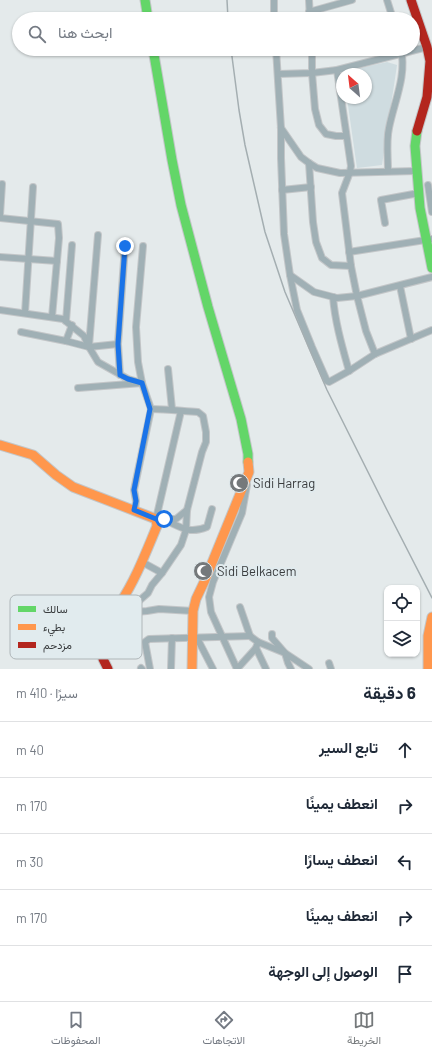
<!DOCTYPE html>
<html lang="ar">
<meta charset="utf-8">
<style>
body{margin:0;font-family:Barlow,Vazirmatn,sans-serif;background:#f2f2f3;color:#1f2937;direction:rtl}
.controls{position:absolute;right:12px;bottom:12px;display:grid;overflow:hidden;border-radius:8px;box-shadow:0 1px 3px #0004}
.controls button{width:36px;height:36px;display:grid;place-items:center;padding:0;border:0;border-bottom:1px solid #e0e1e3;background:#fff;color:#1f2937;font:20px sans-serif}
.compass{position:absolute;left:336px;top:68px;width:36px;height:36px;border-radius:50%;background:#fff;box-shadow:0 1px 3px #0004;rotate:332deg}
.stop{position:absolute;width:12px;height:12px;margin:-9px;border:3px solid #1a73e8;border-radius:50%;background:#fff}
.stop.end{background:#1a73e8;border-color:#fff;box-shadow:0 1px 4px #0008}
.list{margin:0;padding:0;list-style:none}
h2{display:flex;justify-content:space-between;align-items:center;height:52px;margin:0;padding:0 16px;font-size:17px}
h2 small{font-size:13px;font-weight:400;color:#747a83}
.list li{display:grid;grid-template-columns:26px 1fr auto;gap:12px;align-items:center;box-sizing:border-box;height:56px;padding:0 16px;border-top:1px solid #e0e1e3}
.list b{display:block;font-size:15px;white-space:nowrap}
.list em{font-size:13px;font-style:normal;color:#747a83}
.icon{flex:none;width:22px;height:22px;fill:none;stroke:currentColor;stroke-width:2;stroke-linecap:round;stroke-linejoin:round}
.map{position:relative;flex:none;width:432px;height:669px;overflow:hidden;direction:ltr}
.search{position:absolute;background:#fff;box-shadow:0 1px 3px #0004;left:12px;right:12px;top:12px;height:44px;display:flex;align-items:center;gap:10px;box-sizing:border-box;padding:0 14px;border-radius:22px;color:#747a83;font-size:15px}
.sheet{height:332px;background:#fff}
nav{display:flex;justify-content:space-around;align-items:center;box-sizing:border-box;height:56px;border-top:1px solid #e0e1e3;background:#fff;font-size:11px;color:#747a83}
nav a{display:grid;justify-items:center;gap:2px}
nav .on{color:#75797b}
.map>svg:first-child{display:block}
.built{fill:#cfdce0}
.lines{fill:none;stroke-linecap:round;stroke-linejoin:round}
.street-casing{stroke:#c3c6c8;stroke-width:8}
.fast-casing{stroke:#c3c6c8;stroke-width:11}
.slow-casing{stroke:#c3c6c8;stroke-width:11}
.jam-casing{stroke:#c3c6c8;stroke-width:11}
.street{stroke:#a0b0b5;stroke-width:6}
.fast{stroke:#63d668;stroke-width:9}
.slow{stroke:#ff974d;stroke-width:9}
.jam{stroke:#b3261e;stroke-width:9}
.rail{stroke:#a4aeb1;stroke-width:1.5}
.route{stroke:#1a73e8;stroke-width:5}
.labels{text-anchor:middle;dominant-baseline:central;stroke-width:4;stroke-linejoin:round;paint-order:stroke}
.poi-label{font-size:13px;fill:#393c3e;stroke:#e1ebee;text-anchor:start}
.key{fill:#e1ebee;stroke:#afb6b9;stroke-width:1}
.key-label{font-size:11px;fill:#393c3e}
</style>
<div class="map">
<svg width="432" height="669" viewBox="0 0 432 669">
<rect width="100%" height="100%" fill="#e4eaeb"/>
<path class="built" d="M387,62L397,65L382,165L357,168L347,98H366V74H344L343,72Z"/>
<g class="lines">
<g class="street-casing">
<g id="street">
<path d="M274,0V19"/>
<path d="M309,0L310,19"/>
<path d="M387,0L393,19"/>
<path d="M309,12L352,0"/>
<path d="M276,49L281,128V158L284,234L290,275L314,292L337,298L357,296L432,277"/>
<path d="M312,49V73L315,109L319,125L326,134L336,136H346"/>
<path d="M337,70L351,166L350,172L342,193L351,266L357,296L366,331L375,354"/>
<path d="M278,74L312,73L337,70L427,47"/>
<path d="M281,128L301,157L309,163L317,168L340,173L416,171"/>
<path d="M309,163L313,222L316,242L322,258L331,265L351,266"/>
<path d="M388,171C388,157 386,141 389,128C394,102 407,76 401,49"/>
<path d="M428,185L432,212"/>
<path d="M282,190L311,187"/>
<path d="M0,215L2,184"/>
<path d="M0,218L58,224L59,238L52,317"/>
<path d="M385,223L381,200L419,193"/>
<path d="M349,252L432,239"/>
<path d="M0,257L57,261"/>
<path d="M290,275L297,310L312,347L327,381L329,382L349,371L375,354L432,330"/>
<path d="M400,286L411,339"/>
<path d="M333,297C335,322 342,346 349,371"/>
<path d="M0,310L63,319L84,336L89,347L98,362L128,379L142,383L78,388"/>
<path d="M25,313L33,187"/>
<path d="M66,321L72,245"/>
<path d="M21,332L66,341L89,347L118,344"/>
<path d="M66,341L72,325"/>
<path d="M89,346L98,235"/>
<path d="M168,369L172,409"/>
<path d="M120,375L118,344L125,246"/>
<path d="M181,411L156,519H176L187,510"/>
<path d="M135,510L136,501L134,490L151,409L142,383L138,362L136,327L143,246"/>
<path d="M167,521C182,528 190,534 207,527L212,509"/>
<path d="M142,562L162,573L181,545L186,530L187,510L202,452L206,442V432L203,416L198,412C182,411 166,409 151,409"/>
<path d="M118,605L125,606L140,600L148,593L152,585L162,573"/>
<path d="M240,607L250,636L258,642L256,648L266,669"/>
<path d="M112,614L147,611L159,609L193,611"/>
<path d="M272,634V638L285,653L288,663L291,669"/>
<path d="M197,638L213,669"/>
<path d="M258,642L285,653L309,669"/>
<path d="M329,663L331,669"/>
<path d="M141,668L142,669"/>
<path d="M150,669L145,642L149,639L250,636"/>
<path d="M171,669L172,638"/>
<path d="M237,669L211,612L209,597L213,582L242,513L247,485"/>
<path d="M237,669L256,648"/>
</g>
</g>
<g class="fast-casing">
<g id="fast">
<path d="M145,0L148,19"/>
<path d="M153,49L172,160L181,205L208,307L241,419L248,454V462"/>
<path d="M417,131L415,146L420,208L432,268"/>
</g>
</g>
<g class="slow-casing">
<g id="slow">
<path d="M0,445L33,455L56,475L73,487L156,519L157,526C146,552 136,579 120,603"/>
<path d="M192,669L193,611L196,599L205,580L249,472L248,462"/>
<path d="M428,669V636L432,617"/>
</g>
</g>
<g class="jam-casing">
<g id="jam">
<path d="M411,0L427,47L430,61L427,97L417,131"/>
<path d="M108,669L103,659L104,640L111,615L120,603"/>
</g>
</g>
<use href="#street" class="street"/>
<use href="#fast" class="fast"/>
<use href="#slow" class="slow"/>
<use href="#jam" class="jam"/>
<g class="rail">
<path d="M227,0L228,19"/>
<path d="M231,49L239,110L245,145L265,232L285,292L327,390L387,510L432,598"/>
</g>
</g>
<g class="lines">
<path class="route" d="M125,246L118,344L120,375L128,379L142,383L150,409L134,490L136,501L134,510L156,519H164"/>
</g>
<defs>
<g id="mosque-disc" transform="scale(1)"><circle r="9.5" fill="#75797b" stroke="#e1ebee"/><path d="M3.5-4.9A6 6 0 1 0 3.5 4.9A5 5 0 1 1 3.5-4.9Z" fill="#fff"/></g>
</defs>
<g fill-rule="evenodd">
<use href="#mosque-disc" x="239" y="483"/>
<use href="#mosque-disc" x="203" y="571"/>
</g>
<g class="labels">
<g class="poi-label">
<text x="253" y="483">Sidi Harrag</text>
<text x="217" y="571">Sidi Belkacem</text>
</g>
</g>
<rect x="10" y="595" width="132" height="64" rx="6" class="key"/>
<rect x="18" y="606" width="18" height="6" fill="#63d668"/>
<rect x="18" y="624" width="18" height="6" fill="#ff974d"/>
<rect x="18" y="642" width="18" height="6" fill="#b3261e"/>
<g class="key-label">
<text x="43" y="613">سالك</text>
<text x="43" y="631">بطيء</text>
<text x="43" y="649">مزدحم</text>
</g>
</svg>
<div class="controls">
<button><svg class="icon" aria-label="locate" viewBox="0 0 24 24"><circle cx="12" cy="12" r="6"/><path d="M12 2v4M12 18v4M2 12h4M18 12h4"/></svg></button>
<button><svg class="icon" aria-label="layers" viewBox="0 0 24 24"><path d="M12 4l9 5-9 5-9-5zM3 14l9 5 9-5"/></svg></button>
</div>
<svg class="compass" viewBox="-18 -18 36 36"><path d="M0-13l5 13h-10z" fill="#e53935"/><path d="M0 13l5-13h-10z" fill="#747a83"/></svg>
<div class="stop" style="left:164px;top:519px"></div>
<div class="stop end" style="left:125px;top:246px"></div>
<div class="search"><svg class="icon" aria-label="search" viewBox="0 0 24 24"><circle cx="10" cy="10" r="6"/><path d="M15 15l6 6"/></svg>ابحث هنا</div>
</div>
<section class="sheet">
<h2>6 دقيقة<small>سيرًا · 410 m</small></h2>
<ul class="list">
<li><svg class="icon" aria-label="ahead" viewBox="0 0 24 24"><path d="M12 20V5M6 11l6-6 6 6"/></svg><div><b>تابع السير</b></div><em>40 m</em></li>
<li><svg class="icon" aria-label="right" viewBox="0 0 24 24"><path d="M7 20v-9h11M14 6l5 5-5 5"/></svg><div><b>انعطف يمينًا</b></div><em>170 m</em></li>
<li><svg class="icon" aria-label="left" viewBox="0 0 24 24"><path d="M17 20v-9H6M10 6l-5 5 5 5"/></svg><div><b>انعطف يسارًا</b></div><em>30 m</em></li>
<li><svg class="icon" aria-label="right" viewBox="0 0 24 24"><path d="M7 20v-9h11M14 6l5 5-5 5"/></svg><div><b>انعطف يمينًا</b></div><em>170 m</em></li>
<li><svg class="icon" aria-label="arrive" viewBox="0 0 24 24"><path d="M6 21V4h12l-3 4 3 4H6"/></svg><div><b>الوصول إلى الوجهة</b></div></li>
</ul>
</section>
<nav>
<a class="on"><svg class="icon" aria-label="map" viewBox="0 0 24 24"><path d="M3 6l6-2 6 2 6-2v14l-6 2-6-2-6 2zM9 4v14M15 6v14"/></svg>الخريطة</a>
<a><svg class="icon" aria-label="directions" viewBox="0 0 24 24"><path d="M12 3l9 9-9 9-9-9zM9 14v-3h6M13 9l2 2-2 2"/></svg>الاتجاهات</a>
<a><svg class="icon" aria-label="saved" viewBox="0 0 24 24"><path d="M7 4h10v16l-5-4-5 4z"/></svg>المحفوظات</a>
</nav>
